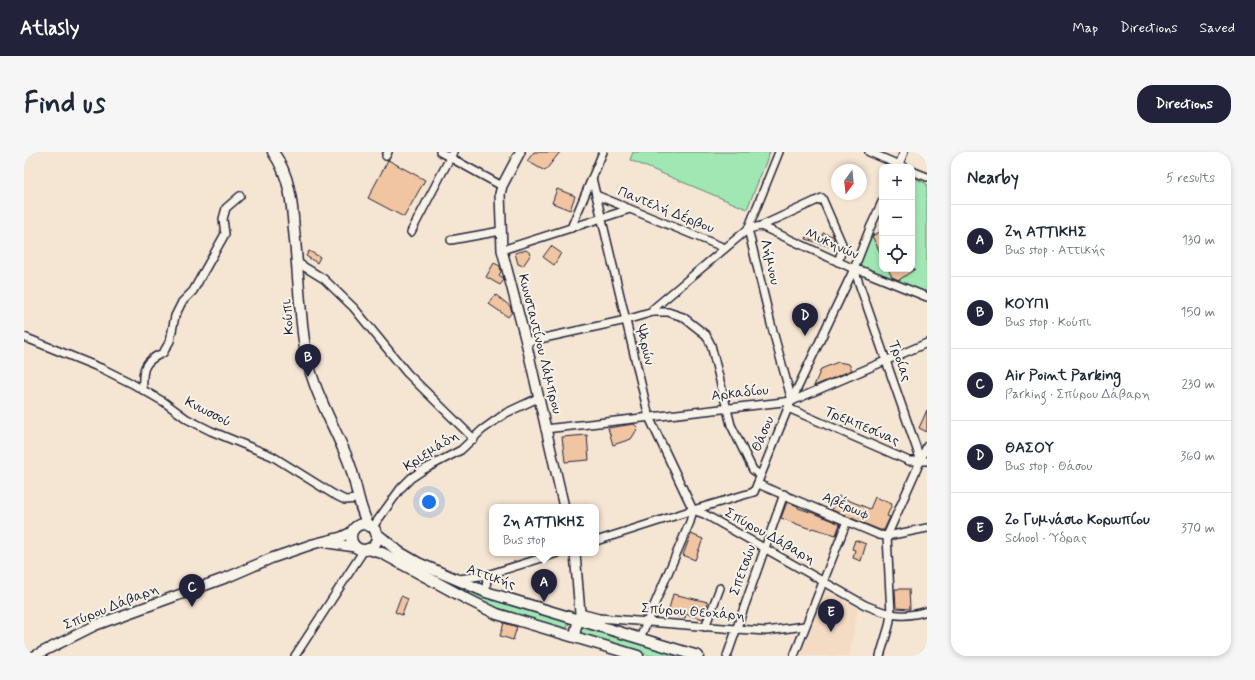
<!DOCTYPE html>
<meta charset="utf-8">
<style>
body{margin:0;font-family:Mynerve,sans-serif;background:#f6f6f7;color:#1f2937}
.controls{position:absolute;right:12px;top:12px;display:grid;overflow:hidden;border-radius:8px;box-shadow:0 2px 6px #0003}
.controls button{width:36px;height:36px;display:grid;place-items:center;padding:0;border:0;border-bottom:1px solid #e0e1e3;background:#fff;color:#1f2937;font:20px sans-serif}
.compass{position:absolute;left:807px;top:12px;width:36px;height:36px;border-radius:50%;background:#fff;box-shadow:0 2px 6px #0003;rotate:195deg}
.you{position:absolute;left:405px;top:350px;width:14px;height:14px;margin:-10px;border:3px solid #fff;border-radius:50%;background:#1a73e8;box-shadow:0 0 0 6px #1a73e833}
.badge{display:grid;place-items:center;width:26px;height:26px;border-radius:50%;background:#22223b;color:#fff;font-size:13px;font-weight:700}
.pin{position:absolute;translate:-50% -33px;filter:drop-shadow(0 1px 2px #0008)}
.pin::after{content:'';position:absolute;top:21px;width:14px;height:12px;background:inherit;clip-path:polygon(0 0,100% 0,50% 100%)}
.popup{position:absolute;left:465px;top:352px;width:110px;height:52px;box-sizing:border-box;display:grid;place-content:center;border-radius:8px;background:#fff;filter:drop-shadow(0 1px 3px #0005);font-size:13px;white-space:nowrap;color:#747a83}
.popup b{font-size:15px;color:#1f2937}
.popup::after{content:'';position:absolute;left:50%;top:100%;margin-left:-8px;border:8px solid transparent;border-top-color:#fff}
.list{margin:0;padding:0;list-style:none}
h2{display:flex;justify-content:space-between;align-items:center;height:52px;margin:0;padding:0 16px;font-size:17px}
h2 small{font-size:13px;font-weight:400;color:#747a83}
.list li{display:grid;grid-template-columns:26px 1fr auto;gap:12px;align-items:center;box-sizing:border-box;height:72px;padding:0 16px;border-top:1px solid #e0e1e3}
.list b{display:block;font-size:15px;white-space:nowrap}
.list p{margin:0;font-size:13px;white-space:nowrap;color:#747a83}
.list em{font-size:13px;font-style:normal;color:#747a83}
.icon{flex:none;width:22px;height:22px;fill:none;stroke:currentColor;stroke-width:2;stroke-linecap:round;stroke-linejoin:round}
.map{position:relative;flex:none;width:903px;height:504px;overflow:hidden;border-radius:16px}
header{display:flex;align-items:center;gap:24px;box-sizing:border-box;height:56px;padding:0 20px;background:#22223b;color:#fff}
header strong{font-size:19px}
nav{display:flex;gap:22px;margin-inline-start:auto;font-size:14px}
.intro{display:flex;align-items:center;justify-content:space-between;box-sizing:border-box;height:96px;padding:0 24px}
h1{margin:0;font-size:28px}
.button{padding:10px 18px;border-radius:16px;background:#22223b;color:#fff;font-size:14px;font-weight:700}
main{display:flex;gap:24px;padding:0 24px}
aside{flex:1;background:#fff;border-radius:16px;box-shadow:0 2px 6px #0003}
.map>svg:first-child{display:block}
.built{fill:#f4dbc4}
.green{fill:#a1e7b4;stroke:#628478}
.building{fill:#f1c5a1;stroke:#22223b}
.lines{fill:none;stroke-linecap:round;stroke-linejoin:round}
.minor-casing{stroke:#22223b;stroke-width:10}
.tertiary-casing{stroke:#22223b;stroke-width:12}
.secondary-casing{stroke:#22223b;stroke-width:13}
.minor{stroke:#f7f3e8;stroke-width:7}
.tertiary{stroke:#f7f3e8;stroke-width:9}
.secondary{stroke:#f7f3e8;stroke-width:10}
.labels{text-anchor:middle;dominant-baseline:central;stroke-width:4;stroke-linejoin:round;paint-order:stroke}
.street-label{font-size:14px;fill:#22223b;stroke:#f7f3e8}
</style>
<header>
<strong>Atlasly</strong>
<nav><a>Map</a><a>Directions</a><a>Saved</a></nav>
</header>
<div class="intro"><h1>Find us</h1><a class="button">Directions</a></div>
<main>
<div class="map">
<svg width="903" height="504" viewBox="0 0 903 504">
<rect width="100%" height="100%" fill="#f5e5d3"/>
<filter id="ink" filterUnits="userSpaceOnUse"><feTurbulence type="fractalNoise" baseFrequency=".025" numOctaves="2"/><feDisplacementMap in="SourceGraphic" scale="8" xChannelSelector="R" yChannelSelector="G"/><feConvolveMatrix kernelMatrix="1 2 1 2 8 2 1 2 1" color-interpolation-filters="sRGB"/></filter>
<g filter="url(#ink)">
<path class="built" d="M803,439L834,456L825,504H776L801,441Z"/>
<g class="green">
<path d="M609,0H746L723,57L606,8Z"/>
<path d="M888,25L903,32V141L835,113L848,83L858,80V117H888Z"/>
<path d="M358,391L546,470L542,477L539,476L468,454L371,404L357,395Z"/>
<path d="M559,474L666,504H627L559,484C556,481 556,477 559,474Z"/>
</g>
<g class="building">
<path d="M510,0H536L521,19L503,9Z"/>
<path d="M364,8L401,28L380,65L344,46Z"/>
<path d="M533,37L551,44L546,58L528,51Z"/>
<path d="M858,79V104L848,84Z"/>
<path d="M784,81L798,85L799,81L809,84L810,86L807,95L782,87Z"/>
<path d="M527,94L537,101L530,113L519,105Z"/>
<path d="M502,98L507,102L499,114L494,112L491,101Z"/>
<path d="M285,99L296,105L293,111L282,104Z"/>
<path d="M470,111L476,114L477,120L475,123L479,126L480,128L476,133L462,125Z"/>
<path d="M864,117H891L875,128L868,125Z"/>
<path d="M472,143L486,154L488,160L484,165L465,152Z"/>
<path d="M814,210L825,212L828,218L790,234L797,217Z"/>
<path d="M903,258V280L895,276Z"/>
<path d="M610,272L614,276L607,287L589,293L584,276Z"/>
<path d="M563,283L565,308L541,310L538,285Z"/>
<path d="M814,344L846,357L851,345L868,352L863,364L866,365L860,378H856L808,358Z"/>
<path d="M763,350L774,354V356L789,361L816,372L812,383L788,376L787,377L778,374L757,366Z"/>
<path d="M667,382L679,387L671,408L659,403Z"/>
<path d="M831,388L842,392L837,409L829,406L831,398L828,397Z"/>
<path d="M871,437H885L886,457L872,456Z"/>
<path d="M649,442L684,450L679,467L662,462L661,466L644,461Z"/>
<path d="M377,444L384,447L378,463L371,460Z"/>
<path d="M480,471L493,475L489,488L476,484Z"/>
</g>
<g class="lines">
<g class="minor-casing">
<g id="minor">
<path d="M416,0L478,34"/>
<path d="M845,0L880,15"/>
<path d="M362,4L364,0"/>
<path d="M874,15L880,0"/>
<path d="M888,19L903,25"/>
<path d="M568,26L625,265L669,358"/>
<path d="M572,43L701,96"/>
<path d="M737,74L798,46L818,92L817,101L814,110"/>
<path d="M547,76L579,0"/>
<path d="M724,77L747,172L768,249"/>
<path d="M724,77L755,0"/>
<path d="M387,80L429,0"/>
<path d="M427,88L477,79"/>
<path d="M478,98L606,57"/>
<path d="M274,111L300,127L330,156L383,221L450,287"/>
<path d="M830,117L897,309"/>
<path d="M629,160V157L724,77L737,74L830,117L841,120L903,145"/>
<path d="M0,185L79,217L107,231L140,250L163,267L187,279L248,304L309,342L321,348L334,347"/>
<path d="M502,190L602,168L629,160H644L659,165L682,183L687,193L707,273L729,318L736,323"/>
<path d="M119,238C118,218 119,209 139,201L146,189L151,164L158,150L169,139L201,82L199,67L202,56L216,44"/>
<path d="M764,256L885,309H903"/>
<path d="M521,277L768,249L903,191"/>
<path d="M734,332L855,383L863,384L903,376"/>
<path d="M348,376L377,336L387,326L399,318L437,298L458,278L482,261L514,246"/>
<path d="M572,389L669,358L680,362L841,453C865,463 878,467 903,459"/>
<path d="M435,427L463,423L534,401"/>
<path d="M462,440L463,423"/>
<path d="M556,461L575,466L712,477L742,479L781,474"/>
<path d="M681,475L696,436"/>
<path d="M616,486L666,370L669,358L730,340L764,256L830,117L846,76L858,50"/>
<path d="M271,504L340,398"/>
<path d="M703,504L760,342"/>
<path d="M770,504L823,369"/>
<path d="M856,504L865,474L867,462L863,384L903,294"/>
</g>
</g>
<g class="tertiary-casing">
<g id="tertiary">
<path d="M496,0L478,34L476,42L478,98L502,190L540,355"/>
<path d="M304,391L331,395"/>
<path d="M550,485L556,461L551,401"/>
<path d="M10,504L72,473L204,425L248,406L289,392L317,385L328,380"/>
</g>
</g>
<g class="secondary-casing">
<g id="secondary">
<path d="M249,0C266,24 268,50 270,78C274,115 275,152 280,189C285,232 308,269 324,308C333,330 333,353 345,374"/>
<circle cx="340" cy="385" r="13"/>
<path d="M352,381L375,400L394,411L462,440L674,504"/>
<path d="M344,397L358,401L443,447L473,462L614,504"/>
</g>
</g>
<use href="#minor" class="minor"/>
<use href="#tertiary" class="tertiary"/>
<use href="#secondary" class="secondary"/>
</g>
</g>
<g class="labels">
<g class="street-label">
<text transform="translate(642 58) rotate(22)">Παντελή Δέρβου</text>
<text transform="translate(808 92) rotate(24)">Μυκηνών</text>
<text transform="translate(746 110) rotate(77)">Λήμνου</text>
<text transform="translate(264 165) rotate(-94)">Κούπι</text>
<text transform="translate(516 192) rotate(76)">Κωνσταντίνου Λάμπρου</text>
<text transform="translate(621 193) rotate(77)">Ψαρών</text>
<text transform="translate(876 209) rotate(71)">Τροίας</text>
<text transform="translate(716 241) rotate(-6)">Αρκαδίου</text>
<text transform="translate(184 260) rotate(27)">Κνωσσού</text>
<text transform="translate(838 274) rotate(23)">Τρεμπεσίνας</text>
<text transform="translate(739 282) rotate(-67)">Θάσου</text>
<text transform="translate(407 299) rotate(-33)">Κριεμάδη</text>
<text transform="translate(822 354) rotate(23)">Αβέρωφ</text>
<text transform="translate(746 384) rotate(29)">Σπύρου Δάβαρη</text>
<text transform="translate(719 418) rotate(-70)">Σπετσών</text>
<text transform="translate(467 425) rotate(19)">Αττικής</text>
<text transform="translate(87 455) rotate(-22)">Σπύρου Δάβαρη</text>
<text transform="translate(669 460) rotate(4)">Σπύρου Θεοχάρη</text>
</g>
</g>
</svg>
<div class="controls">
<button>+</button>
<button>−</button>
<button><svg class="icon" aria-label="locate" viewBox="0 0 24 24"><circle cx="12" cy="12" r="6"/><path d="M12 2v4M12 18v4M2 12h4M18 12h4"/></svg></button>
</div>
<svg class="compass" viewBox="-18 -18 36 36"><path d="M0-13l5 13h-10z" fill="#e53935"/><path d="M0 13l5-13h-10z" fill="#747a83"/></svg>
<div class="you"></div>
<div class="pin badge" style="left:520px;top:450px">A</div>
<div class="popup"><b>2η ΑΤΤΙΚΗΣ</b>Bus stop</div>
<div class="pin badge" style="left:284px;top:225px">B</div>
<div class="pin badge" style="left:168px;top:455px">C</div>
<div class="pin badge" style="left:781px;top:184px">D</div>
<div class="pin badge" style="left:807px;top:480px">E</div>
</div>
<aside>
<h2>Nearby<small>5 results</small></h2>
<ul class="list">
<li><span class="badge">A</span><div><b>2η ΑΤΤΙΚΗΣ</b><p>Bus stop · Αττικής</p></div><em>130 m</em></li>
<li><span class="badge">B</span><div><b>ΚΟΥΠΙ</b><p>Bus stop · Κούπι</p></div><em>150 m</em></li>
<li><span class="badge">C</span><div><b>Air Point Parking</b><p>Parking · Σπύρου Δάβαρη</p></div><em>230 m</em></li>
<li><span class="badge">D</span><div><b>ΘΑΣΟΥ</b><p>Bus stop · Θάσου</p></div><em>360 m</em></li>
<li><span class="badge">E</span><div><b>2ο Γυμνάσιο Κορωπίου</b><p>School · Ύδρας</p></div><em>370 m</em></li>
</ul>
</aside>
</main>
